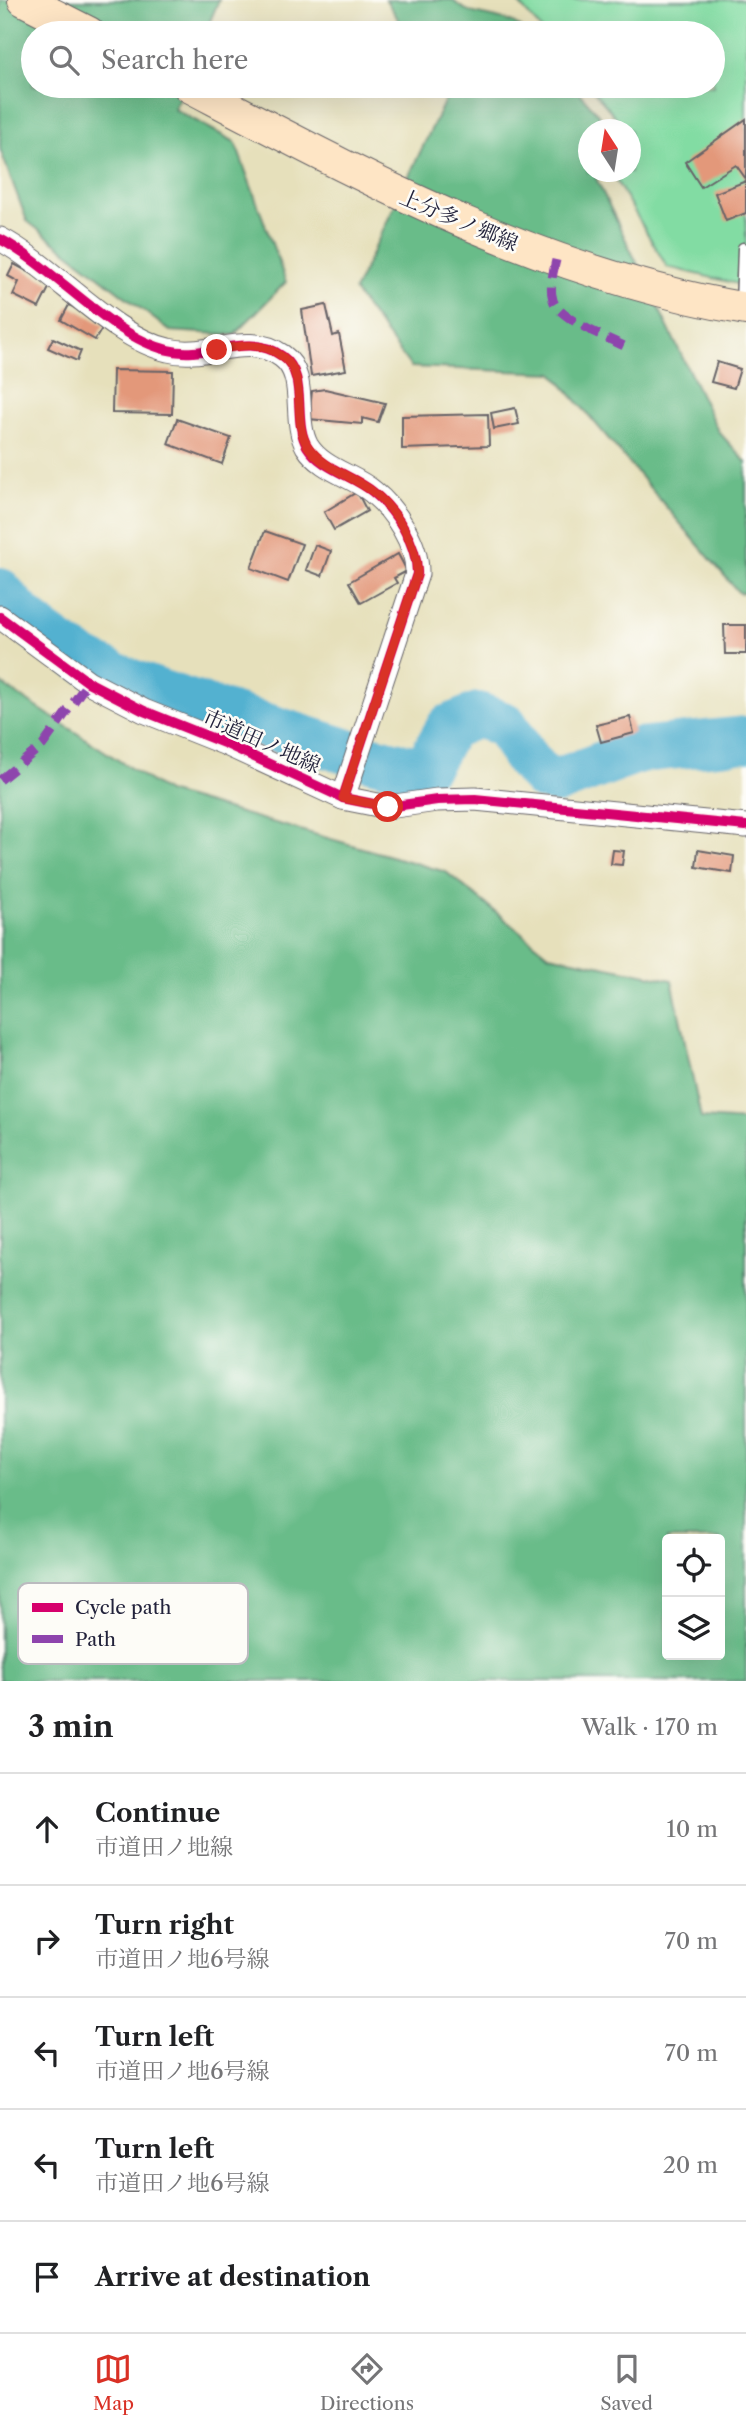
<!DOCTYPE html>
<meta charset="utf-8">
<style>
body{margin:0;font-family:"Libre Caslon Text","Noto Serif JP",serif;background:#f6f6f6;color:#202124}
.controls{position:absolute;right:21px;bottom:21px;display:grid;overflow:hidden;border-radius:7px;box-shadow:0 7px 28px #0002}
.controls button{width:63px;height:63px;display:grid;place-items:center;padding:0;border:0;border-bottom:2px solid #e0e0e0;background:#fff;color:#202124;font:35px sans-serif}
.compass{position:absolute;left:578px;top:119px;width:63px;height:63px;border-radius:50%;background:#fff;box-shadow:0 7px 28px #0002;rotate:348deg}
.stop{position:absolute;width:21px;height:21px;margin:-16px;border:5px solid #d93025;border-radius:50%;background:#fff}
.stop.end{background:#d93025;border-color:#fff;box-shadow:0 2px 7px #0008}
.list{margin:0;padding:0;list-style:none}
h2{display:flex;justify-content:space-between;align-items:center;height:91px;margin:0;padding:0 28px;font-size:30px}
h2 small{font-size:23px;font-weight:400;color:#757577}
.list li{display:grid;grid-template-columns:46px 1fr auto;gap:21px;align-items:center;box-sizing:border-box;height:112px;padding:0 28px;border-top:2px solid #e0e0e0}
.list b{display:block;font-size:26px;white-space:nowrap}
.list p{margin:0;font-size:23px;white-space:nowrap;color:#757577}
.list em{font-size:23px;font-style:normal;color:#757577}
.icon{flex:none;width:38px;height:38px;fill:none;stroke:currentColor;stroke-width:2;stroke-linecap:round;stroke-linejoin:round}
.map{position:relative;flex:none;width:746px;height:1681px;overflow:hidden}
.search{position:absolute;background:#fff;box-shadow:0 7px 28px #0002;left:21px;right:21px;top:21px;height:77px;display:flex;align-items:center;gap:18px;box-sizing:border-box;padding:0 24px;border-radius:38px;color:#757577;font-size:26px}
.sheet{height:651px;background:#fff}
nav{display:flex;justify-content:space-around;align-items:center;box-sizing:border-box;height:98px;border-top:2px solid #e0e0e0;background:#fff;font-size:19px;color:#757577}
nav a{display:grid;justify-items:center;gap:4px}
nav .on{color:#d93025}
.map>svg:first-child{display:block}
.green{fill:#82dca3;stroke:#527f6f;stroke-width:2}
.forest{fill:#69bc89;stroke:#466f62;stroke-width:2;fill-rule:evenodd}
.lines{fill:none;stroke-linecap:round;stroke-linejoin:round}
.river{stroke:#52b1d0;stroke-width:46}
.building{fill:#e3987a}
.service-casing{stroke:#676468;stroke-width:13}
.minor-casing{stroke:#676468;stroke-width:25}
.secondary-casing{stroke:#676468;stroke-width:34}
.service{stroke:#fff;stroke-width:10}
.minor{stroke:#fff;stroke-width:23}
.secondary{stroke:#fee5c5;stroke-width:32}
.quiet{stroke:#8e44ad;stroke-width:9;stroke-dasharray:18 9;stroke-linecap:butt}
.cycleway-casing{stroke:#fdfcf7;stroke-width:15}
.cycleway{stroke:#d6006c;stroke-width:10}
.route{stroke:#d93025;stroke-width:9}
.labels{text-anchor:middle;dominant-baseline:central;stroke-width:5;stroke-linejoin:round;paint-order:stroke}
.street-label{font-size:21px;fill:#22223b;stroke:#fdfcf7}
.key{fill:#fdfcf7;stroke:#bbbbbf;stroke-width:2}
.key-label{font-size:19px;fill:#22223b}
</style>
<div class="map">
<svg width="746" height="1681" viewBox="0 0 746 1681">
<rect width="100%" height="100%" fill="#fdfcf7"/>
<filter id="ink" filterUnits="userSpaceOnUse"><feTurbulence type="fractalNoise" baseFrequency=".0143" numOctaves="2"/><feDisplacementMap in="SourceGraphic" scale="14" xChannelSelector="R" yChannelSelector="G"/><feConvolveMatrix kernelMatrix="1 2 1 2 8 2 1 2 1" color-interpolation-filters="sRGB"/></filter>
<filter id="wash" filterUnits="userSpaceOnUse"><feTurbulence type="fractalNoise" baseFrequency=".00686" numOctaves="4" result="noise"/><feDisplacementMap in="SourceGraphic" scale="28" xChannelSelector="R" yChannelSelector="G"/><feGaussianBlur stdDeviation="1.57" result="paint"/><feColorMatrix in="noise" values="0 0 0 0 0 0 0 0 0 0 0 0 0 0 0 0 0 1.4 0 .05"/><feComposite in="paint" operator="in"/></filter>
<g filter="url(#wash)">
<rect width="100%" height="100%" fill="#e6e0bb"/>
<path class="green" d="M516,0H746V286L667,267L611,172H630V130L617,129L621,123L589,86H713V33H544Z"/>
<g class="forest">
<path d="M0,0H219L205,33H33V86H184L174,109L235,142L286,282L234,335L170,331L27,221L0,149Z"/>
<path d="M386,0H453C472,22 507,11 526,33H407Z"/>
<path d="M440,86H573L606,123L603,129L588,130V172H593L718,431L746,462V592L739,593L553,373L411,367L354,291L447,96Z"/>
<path d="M0,683L167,792L446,872L549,955L672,980L701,1118L746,1121V1681H0ZM667,1539H720V1655H667Z"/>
</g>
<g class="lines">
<path class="river" d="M0,591C63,672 170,695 263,725C315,741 364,759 418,769L429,762L449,727L478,715L505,725L524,756L543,777L558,781L639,750L746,739"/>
</g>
<g id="blocks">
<g class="building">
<path d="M746,119V179L736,165L701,187L685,162Z"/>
<path d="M746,181V213L726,221L715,193Z"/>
<path d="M14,264L51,284L39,308L13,295L19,282L8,276Z"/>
<path d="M69,305L104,325L95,340L61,320Z"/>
<path d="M326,305L333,336L339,334L346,370L311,376L302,310Z"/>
<path d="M53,338L81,351L77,361L48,348Z"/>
<path d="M717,362L740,369L734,388L711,382Z"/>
<path d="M113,370L173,371L172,414L112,413Z"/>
<path d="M325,389L385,403L378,422L362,418V424L309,419L312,391Z"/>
<path d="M515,408L519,424L494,429L491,413Z"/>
<path d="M488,414L489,446L402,449V416Z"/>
<path d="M177,419L231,438L222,464L168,444Z"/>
<path d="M357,492L367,511L334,530L324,512Z"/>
<path d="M265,531L302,544L288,582L251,568Z"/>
<path d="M315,545L331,551L322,576L306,570Z"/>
<path d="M398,554L407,571L394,578L397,583L361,603L349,582Z"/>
<path d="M724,625H746V654H725Z"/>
<path d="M630,717L634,733L601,742L596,725Z"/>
<path d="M613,850L624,851L622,865L611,864Z"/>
<path d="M698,850L734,856L732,873L696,867Z"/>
</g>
</g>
</g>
<g filter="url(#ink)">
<use href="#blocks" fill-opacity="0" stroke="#676468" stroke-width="2"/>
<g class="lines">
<g class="service-casing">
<path id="service" d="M741,305L743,248"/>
</g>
<g class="minor-casing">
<g id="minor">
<path d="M0,239C55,268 111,337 168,350C207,360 247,331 282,356C309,375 292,420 307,446C322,470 353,475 373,492C395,510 418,544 417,574L343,798"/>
<path d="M0,617L88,682L144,711L224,743L343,798L388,807L437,800L475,799L746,826"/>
</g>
</g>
<g class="secondary-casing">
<g id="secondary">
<path d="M24,0L89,33"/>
<path d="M189,86C369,180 542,274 746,309"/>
</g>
</g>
<use href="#service" class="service"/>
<use href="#minor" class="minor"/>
<use href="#secondary" class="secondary"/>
<g class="quiet">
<path d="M556,260C553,273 549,287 553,300C559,320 609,338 628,348"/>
<path d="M0,780L43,745L88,682"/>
</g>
<g class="cycleway-casing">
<g id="cycleway">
<path d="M0,239C55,268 111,337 168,350C207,360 247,331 282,356C309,375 292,420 307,446C322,470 353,475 373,492C395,510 418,544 417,574L343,798"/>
<path d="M0,617L88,682L144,711L224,743L343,798L388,807L437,800L475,799L746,826"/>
</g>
</g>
<use href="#cycleway" class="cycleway"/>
</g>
</g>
<g class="lines" filter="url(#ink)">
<path class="route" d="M217,350C241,345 262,341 283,357C310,378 290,423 309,448C326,470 351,475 372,491C395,509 418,544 417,574L343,798L388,807"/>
</g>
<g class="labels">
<g class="street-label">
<text transform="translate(459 220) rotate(23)">上分多ノ郷線</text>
<text transform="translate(262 741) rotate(24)">市道田ノ地線</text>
</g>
</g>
<rect x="18" y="1583" width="230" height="81" rx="10" class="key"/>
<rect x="32" y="1603" width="31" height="9" fill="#d6006c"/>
<rect x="32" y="1635" width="31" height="8" fill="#8e44ad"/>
<g class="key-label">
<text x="75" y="1614">Cycle path</text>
<text x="75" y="1646">Path</text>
</g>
</svg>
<div class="controls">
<button><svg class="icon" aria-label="locate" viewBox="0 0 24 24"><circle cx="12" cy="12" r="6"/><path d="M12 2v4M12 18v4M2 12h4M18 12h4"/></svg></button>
<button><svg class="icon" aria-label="layers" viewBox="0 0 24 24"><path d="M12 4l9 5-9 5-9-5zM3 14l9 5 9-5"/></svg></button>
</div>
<svg class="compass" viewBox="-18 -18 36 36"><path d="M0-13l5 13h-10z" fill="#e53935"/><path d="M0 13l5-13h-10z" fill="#757577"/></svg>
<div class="stop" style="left:388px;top:807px"></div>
<div class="stop end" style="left:217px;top:350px"></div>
<div class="search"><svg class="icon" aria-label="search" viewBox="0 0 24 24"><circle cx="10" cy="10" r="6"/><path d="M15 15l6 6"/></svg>Search here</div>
</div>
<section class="sheet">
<h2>3 min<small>Walk · 170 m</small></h2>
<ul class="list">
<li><svg class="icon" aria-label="ahead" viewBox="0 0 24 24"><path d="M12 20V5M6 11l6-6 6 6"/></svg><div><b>Continue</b><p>市道田ノ地線</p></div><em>10 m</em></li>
<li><svg class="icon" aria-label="right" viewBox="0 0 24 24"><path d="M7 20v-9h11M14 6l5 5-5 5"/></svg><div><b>Turn right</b><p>市道田ノ地6号線</p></div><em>70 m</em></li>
<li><svg class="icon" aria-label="left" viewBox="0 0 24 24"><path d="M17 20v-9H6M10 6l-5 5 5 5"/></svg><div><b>Turn left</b><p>市道田ノ地6号線</p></div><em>70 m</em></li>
<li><svg class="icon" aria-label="left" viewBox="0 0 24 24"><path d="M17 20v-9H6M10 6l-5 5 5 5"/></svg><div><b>Turn left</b><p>市道田ノ地6号線</p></div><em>20 m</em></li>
<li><svg class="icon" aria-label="arrive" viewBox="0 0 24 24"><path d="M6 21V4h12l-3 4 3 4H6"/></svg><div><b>Arrive at destination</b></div></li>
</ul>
</section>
<nav>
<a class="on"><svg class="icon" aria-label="map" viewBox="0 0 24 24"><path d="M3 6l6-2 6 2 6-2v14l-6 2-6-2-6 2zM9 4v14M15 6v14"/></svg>Map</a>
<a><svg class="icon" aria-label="directions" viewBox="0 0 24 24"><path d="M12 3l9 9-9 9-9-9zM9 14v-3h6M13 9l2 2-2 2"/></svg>Directions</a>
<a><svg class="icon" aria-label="saved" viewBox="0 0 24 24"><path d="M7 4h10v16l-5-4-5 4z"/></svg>Saved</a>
</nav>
